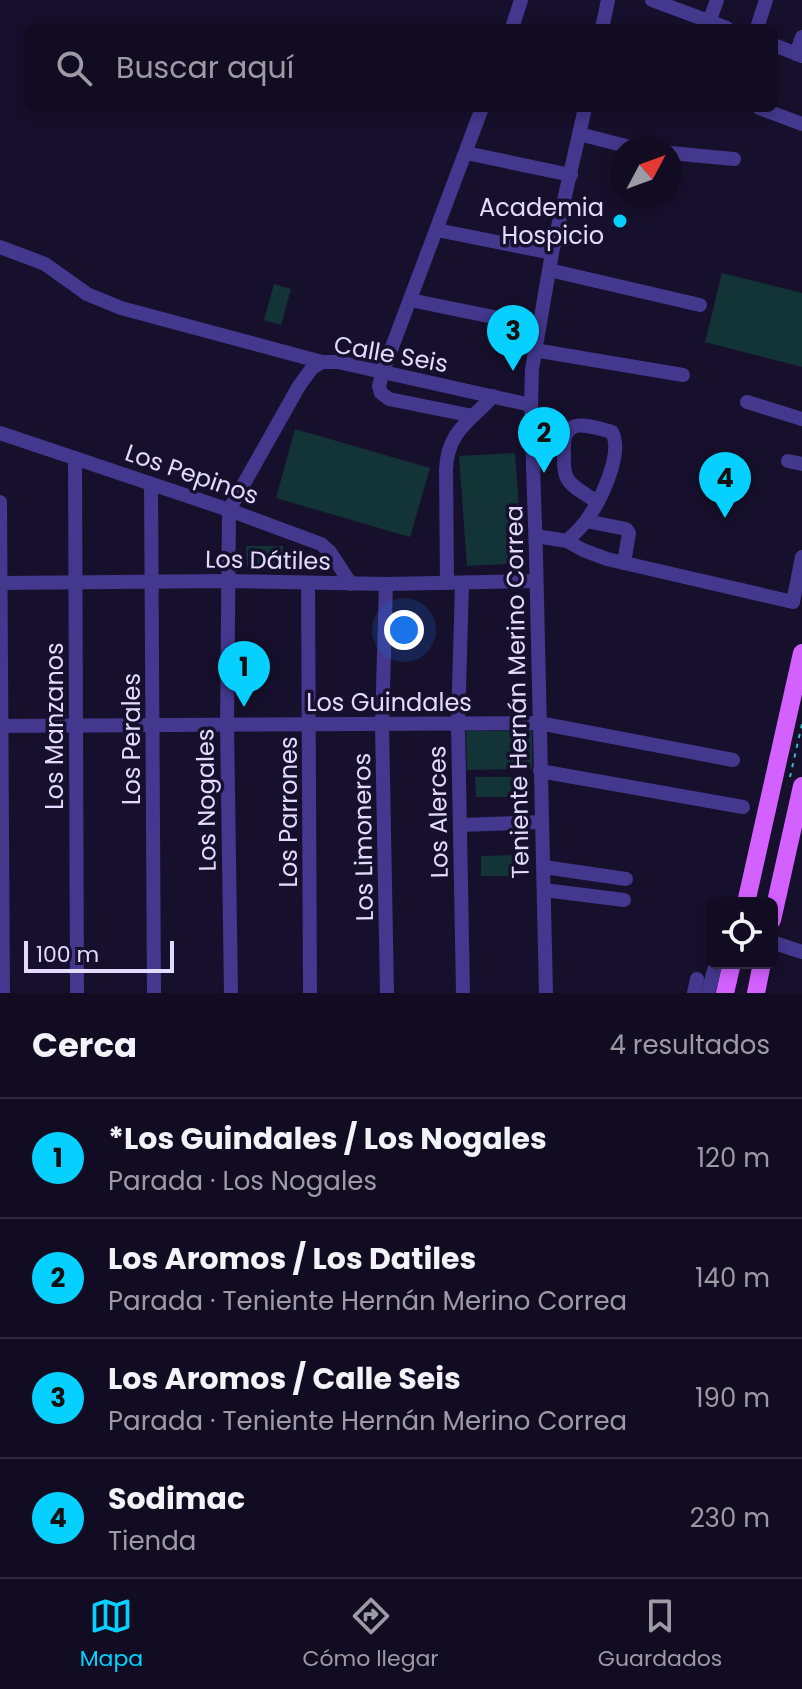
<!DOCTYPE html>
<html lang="es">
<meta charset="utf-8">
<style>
body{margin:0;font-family:Poppins,sans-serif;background:#1e1a2e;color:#f1f3f6}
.controls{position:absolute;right:24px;bottom:24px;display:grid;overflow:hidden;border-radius:12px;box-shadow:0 4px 12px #0003}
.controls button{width:72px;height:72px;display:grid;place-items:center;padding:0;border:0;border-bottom:2px solid #302c3f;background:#110c21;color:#f1f3f6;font:40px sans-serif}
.compass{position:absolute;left:610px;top:136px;width:72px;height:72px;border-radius:50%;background:#110c21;box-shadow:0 4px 12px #0003;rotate:49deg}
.scale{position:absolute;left:24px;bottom:20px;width:150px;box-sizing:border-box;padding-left:8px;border:4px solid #e2daff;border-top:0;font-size:22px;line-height:28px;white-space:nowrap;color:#e2daff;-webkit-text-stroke:6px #17102c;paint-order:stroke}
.you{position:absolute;left:404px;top:630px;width:28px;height:28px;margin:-20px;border:6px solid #fff;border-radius:50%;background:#1a73e8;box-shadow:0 0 0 12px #1a73e833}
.badge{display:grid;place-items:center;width:52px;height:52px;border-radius:50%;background:#06d0ff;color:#111;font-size:26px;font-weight:700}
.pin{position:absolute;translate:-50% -66px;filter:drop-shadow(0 2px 4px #0008)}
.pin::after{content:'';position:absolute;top:42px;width:28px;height:24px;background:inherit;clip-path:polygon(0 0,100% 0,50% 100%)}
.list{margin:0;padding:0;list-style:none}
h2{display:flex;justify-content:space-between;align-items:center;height:104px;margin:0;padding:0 32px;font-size:34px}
h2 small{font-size:26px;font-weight:400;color:#9c9ba5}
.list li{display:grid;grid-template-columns:52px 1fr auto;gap:24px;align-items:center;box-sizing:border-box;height:120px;padding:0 32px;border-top:2px solid #302c3f}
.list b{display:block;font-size:30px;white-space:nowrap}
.list p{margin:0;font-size:26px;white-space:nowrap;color:#9c9ba5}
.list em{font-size:26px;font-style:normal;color:#9c9ba5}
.icon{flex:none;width:44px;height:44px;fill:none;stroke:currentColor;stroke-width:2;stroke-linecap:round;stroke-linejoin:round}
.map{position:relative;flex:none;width:802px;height:993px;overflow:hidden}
.search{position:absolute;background:#110c21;box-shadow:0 4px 12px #0003;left:24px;right:24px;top:24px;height:88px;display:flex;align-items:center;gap:20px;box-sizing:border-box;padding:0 28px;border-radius:12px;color:#9c9ba5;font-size:30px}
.sheet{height:584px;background:#110c21}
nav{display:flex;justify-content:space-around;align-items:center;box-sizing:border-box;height:112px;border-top:2px solid #302c3f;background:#110c21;font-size:22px;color:#9c9ba5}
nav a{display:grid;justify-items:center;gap:4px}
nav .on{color:#06d0ff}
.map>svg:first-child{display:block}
.green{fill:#123436}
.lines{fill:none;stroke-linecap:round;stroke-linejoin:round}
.path{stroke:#2abfc4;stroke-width:2;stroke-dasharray:4 6;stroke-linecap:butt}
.minor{stroke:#43388d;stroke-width:14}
.major{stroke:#d261ff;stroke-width:18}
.poi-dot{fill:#06d0ff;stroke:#17102c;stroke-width:3}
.labels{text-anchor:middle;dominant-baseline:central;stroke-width:7;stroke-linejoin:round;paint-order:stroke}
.poi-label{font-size:24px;fill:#e2daff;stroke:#17102c;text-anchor:end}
.street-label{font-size:24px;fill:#e2daff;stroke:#17102c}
</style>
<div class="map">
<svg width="802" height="993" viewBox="0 0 802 993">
<rect width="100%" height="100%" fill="#17102c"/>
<g class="green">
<path d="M722,273L802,293V367L705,342Z"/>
<path d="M274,284L291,289L281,325L264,320Z"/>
<path d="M295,429L430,468L410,537L276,498Z"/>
<path d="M515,453L523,563L467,566L459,456Z"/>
<path d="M246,546H283V566H247Z"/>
<path d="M466,731H532V769L467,770Z"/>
<path d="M475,777H512V797H476Z"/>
<path d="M517,855V876H481V856Z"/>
</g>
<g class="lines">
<path class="path" d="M790,777L802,724"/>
<g class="minor">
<path d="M652,0L727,28"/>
<path d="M709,22L717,0"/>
<path d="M512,28L521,0"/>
<path d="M602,28L608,0"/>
<path d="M757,28L766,0"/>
<path d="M774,45L802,56"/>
<path d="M796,54L802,37"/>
<path d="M759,108L802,124"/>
<path d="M579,134L634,148"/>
<path d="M466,153L571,175"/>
<path d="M670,153L734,159"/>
<path d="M437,230L552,253"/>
<path d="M0,247L45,264L87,294L121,308L322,362"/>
<path d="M549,270L700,305"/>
<path d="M410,300L538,326"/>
<path d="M534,350L683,375"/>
<path d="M747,402L802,419"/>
<path d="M473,416L389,399L381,393L379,386L383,371L482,108"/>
<path d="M0,433L229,510L321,544L330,552L351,584"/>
<path d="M75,458L77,993"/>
<path d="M788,461L802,464"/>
<path d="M151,484L154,993"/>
<path d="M0,502L3,993"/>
<path d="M586,521L626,529L629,533L624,563"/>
<path d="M536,536L567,541L583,550L607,559L793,602L802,557"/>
<path d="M567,541C573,535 580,529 585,522C599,504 624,454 612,432C586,425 562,415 564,453C564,461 563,471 567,478C572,488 588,495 597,502"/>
<path d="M0,583L228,581L386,584L536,581"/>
<path d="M308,583L310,993"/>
<path d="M447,583L446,469C448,430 470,422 493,396"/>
<path d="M462,583L458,724L463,993"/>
<path d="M386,584L382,724L387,993"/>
<path d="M0,726L539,723L733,760"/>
<path d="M540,771L743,807"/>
<path d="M460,825L542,822"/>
<path d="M544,867L626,879"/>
<path d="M544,890L624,900"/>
<path d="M772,942L802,952"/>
<path d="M231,993L227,725L229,510L299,386L312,368L322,362H338L531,405"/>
<path d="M546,993L536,555L531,405L532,369L552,253L585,108"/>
<path d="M694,993L697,979"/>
<path d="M708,993L714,970"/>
</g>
<g class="major">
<path d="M746,903L802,653"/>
<path d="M772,920L802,786"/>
<path d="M725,993L732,963"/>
<path d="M756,993L762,963"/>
</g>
</g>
<circle class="poi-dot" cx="620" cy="221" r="8"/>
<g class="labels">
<g class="poi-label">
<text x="604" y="207">Academia<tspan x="604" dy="28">Hospicio</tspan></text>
</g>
<g class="street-label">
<text transform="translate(391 354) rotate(10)">Calle Seis</text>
<text transform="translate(192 474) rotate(19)">Los Pepinos</text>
<text transform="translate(268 560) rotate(1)">Los Dátiles</text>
<text transform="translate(517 692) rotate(-91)">Teniente Hernán Merino Correa</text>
<text x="389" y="702">Los Guindales</text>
<text transform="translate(54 726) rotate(-90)">Los Manzanos</text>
<text transform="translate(131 739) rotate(-90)">Los Perales</text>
<text transform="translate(206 800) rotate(-91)">Los Nogales</text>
<text transform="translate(288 812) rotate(-90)">Los Parrones</text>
<text transform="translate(438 812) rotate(-91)">Los Alerces</text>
<text transform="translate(363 837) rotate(-91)">Los Limoneros</text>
</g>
</g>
</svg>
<div class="controls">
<button><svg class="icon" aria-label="locate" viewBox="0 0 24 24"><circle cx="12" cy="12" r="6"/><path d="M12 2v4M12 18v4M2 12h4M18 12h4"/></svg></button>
</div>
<svg class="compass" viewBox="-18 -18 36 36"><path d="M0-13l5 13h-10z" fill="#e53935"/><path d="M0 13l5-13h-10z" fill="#9c9ba5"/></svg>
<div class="scale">100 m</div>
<div class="you"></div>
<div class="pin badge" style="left:244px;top:707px">1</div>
<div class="pin badge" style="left:544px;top:473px">2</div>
<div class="pin badge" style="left:513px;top:371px">3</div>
<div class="pin badge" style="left:725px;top:518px">4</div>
<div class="search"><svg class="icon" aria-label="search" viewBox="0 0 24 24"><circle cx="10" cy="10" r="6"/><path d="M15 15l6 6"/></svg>Buscar aquí</div>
</div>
<section class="sheet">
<h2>Cerca<small>4 resultados</small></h2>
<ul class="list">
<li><span class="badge">1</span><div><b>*Los Guindales / Los Nogales</b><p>Parada · Los Nogales</p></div><em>120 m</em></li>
<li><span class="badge">2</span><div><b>Los Aromos / Los Datiles</b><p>Parada · Teniente Hernán Merino Correa</p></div><em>140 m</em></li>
<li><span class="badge">3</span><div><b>Los Aromos / Calle Seis</b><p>Parada · Teniente Hernán Merino Correa</p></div><em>190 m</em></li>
<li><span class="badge">4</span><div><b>Sodimac</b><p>Tienda</p></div><em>230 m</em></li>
</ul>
</section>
<nav>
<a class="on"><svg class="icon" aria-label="map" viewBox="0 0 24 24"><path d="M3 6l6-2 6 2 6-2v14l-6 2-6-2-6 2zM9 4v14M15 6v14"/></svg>Mapa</a>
<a><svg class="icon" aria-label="directions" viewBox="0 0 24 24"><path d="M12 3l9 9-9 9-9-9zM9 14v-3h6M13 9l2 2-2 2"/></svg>Cómo llegar</a>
<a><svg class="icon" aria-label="saved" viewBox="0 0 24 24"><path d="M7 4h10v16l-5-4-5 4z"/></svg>Guardados</a>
</nav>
